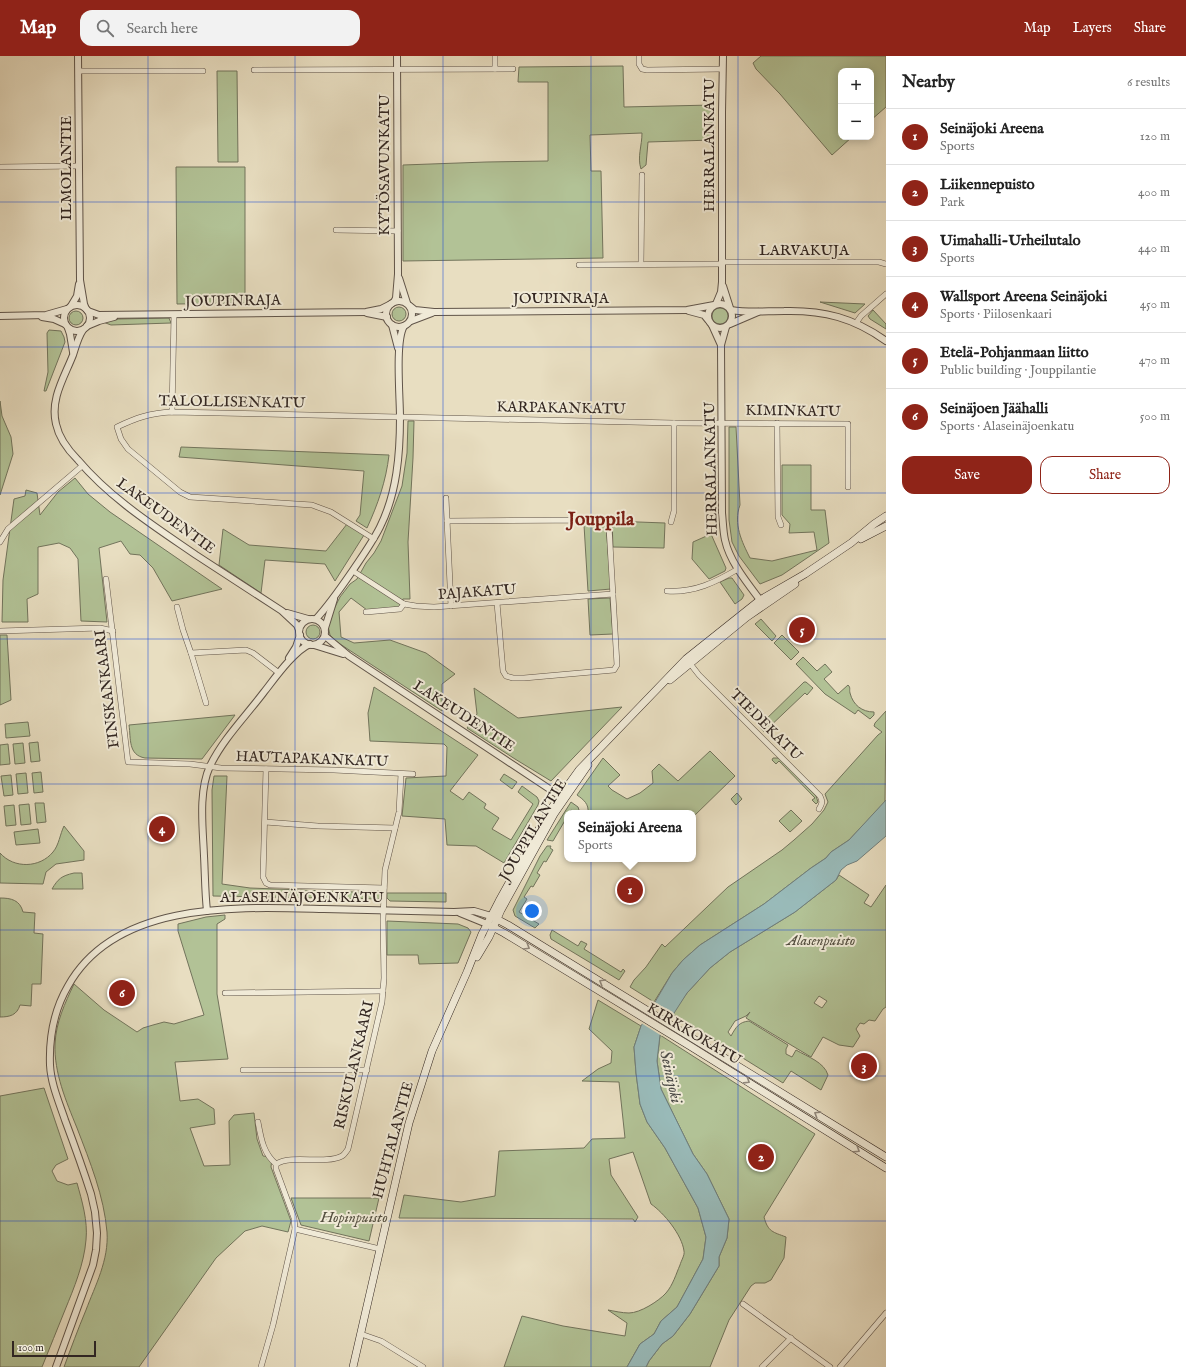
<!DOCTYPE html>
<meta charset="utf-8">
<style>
body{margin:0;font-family:"IM FELL English",serif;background:#f2f2f2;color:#222}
.controls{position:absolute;right:12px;top:12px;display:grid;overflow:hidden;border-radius:8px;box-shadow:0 2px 10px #0003}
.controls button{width:36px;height:36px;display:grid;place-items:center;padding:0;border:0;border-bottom:1px solid #e0e0e0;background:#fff;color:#222;font:20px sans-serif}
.scale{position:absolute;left:12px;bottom:10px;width:84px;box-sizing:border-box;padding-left:4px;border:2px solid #322621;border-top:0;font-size:11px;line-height:14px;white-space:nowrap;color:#322621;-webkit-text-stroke:3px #f0ead7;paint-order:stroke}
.you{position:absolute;left:532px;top:855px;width:14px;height:14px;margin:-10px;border:3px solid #fff;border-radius:50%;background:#1a73e8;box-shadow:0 0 0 6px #1a73e833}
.badge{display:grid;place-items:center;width:26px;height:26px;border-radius:50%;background:#8f2418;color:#fff;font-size:13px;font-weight:700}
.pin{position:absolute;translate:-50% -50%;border:2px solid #fff;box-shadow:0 1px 4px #0006}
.popup{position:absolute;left:564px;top:754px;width:132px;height:52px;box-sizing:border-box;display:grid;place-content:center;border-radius:8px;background:#fff;filter:drop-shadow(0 1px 3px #0005);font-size:13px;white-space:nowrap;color:#767676}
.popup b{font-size:15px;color:#222}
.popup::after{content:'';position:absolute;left:50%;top:100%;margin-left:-8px;border:8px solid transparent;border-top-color:#fff}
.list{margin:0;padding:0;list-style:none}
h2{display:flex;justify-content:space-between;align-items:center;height:52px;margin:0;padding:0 16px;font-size:17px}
h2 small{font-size:13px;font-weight:400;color:#767676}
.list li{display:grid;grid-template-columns:26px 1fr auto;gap:12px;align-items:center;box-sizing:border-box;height:56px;padding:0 16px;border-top:1px solid #e0e0e0}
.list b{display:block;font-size:15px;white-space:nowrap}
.list p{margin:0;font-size:13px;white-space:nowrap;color:#767676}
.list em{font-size:13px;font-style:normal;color:#767676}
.actions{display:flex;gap:8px;padding:12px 16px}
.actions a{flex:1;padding:9px 0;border:1px solid #8f2418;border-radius:12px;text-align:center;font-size:14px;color:#8f2418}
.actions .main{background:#8f2418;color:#fff}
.icon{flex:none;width:22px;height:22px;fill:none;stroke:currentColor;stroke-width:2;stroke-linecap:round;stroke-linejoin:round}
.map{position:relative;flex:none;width:886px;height:1311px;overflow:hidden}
header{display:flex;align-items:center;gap:24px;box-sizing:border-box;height:56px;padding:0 20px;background:#8f2418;color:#fff}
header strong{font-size:19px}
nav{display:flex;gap:22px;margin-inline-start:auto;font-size:14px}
.search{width:280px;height:36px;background:#f2f2f2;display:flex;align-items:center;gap:10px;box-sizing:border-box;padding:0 14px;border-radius:12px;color:#767676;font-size:15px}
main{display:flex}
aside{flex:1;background:#fff}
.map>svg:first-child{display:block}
.green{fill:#b2c296;stroke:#72745c;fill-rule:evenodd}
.water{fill:#99bbba;stroke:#707f7d}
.pier{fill:#e8dec1}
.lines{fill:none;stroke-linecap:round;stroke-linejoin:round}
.minor-casing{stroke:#605449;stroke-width:6}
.tertiary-casing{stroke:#605449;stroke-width:8}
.secondary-casing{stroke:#322621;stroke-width:8}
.minor{stroke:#f0ead7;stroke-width:5}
.tertiary{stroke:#f0ead7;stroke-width:6}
.secondary{stroke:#f0ead7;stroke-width:7}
.oneway{stroke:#91887c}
.grid{fill:none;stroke:#1d4ed8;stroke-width:1;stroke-opacity:0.55}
.labels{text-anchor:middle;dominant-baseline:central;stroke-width:4;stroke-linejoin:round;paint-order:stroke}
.street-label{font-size:15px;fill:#322621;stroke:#f0ead7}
.park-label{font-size:15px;font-style:italic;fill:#524d3e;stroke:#f0ead7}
.water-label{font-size:16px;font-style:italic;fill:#4c4b47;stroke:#f0ead7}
.district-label{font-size:19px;font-weight:bold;fill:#7a1f14;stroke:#f0ead7}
</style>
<header>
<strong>Map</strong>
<div class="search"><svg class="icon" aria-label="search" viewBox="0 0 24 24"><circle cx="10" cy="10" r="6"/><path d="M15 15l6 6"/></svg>Search here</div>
<nav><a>Map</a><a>Layers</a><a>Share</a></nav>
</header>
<main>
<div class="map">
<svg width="886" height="1311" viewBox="0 0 886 1311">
<rect width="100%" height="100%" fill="#e8dec1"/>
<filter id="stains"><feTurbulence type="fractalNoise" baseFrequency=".005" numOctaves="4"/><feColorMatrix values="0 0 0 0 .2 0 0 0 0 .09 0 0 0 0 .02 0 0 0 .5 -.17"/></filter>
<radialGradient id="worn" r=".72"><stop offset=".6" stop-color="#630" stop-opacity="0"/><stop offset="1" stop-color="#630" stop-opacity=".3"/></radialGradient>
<g class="green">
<path d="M761,0H886V51L871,64V15H841V81H852L832,99L780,38L756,13L753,7Z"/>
<path d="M623,10L624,51L712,49L713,84L648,86L646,109L641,113C637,101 642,90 642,77L590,79L591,115H601L603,202L403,205V109L486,106L548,105V26H518L519,11Z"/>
<path d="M217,15H237L238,106H218Z"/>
<path d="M176,111H245V247L177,248Z"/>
<path d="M820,246L865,248L855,257Z"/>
<circle cx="399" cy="258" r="7"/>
<circle cx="720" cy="260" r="8"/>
<path d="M873,254L886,268V273L870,263L868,260Z"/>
<circle cx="76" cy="262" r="7"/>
<path d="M169,262L171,267L111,269L103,266L118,263Z"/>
<path d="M49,274L61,275L64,281L65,286L46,335H44L48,316L47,277Z"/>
<path d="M0,345L2,360L11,381L13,398L0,439Z"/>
<path d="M408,365H414L413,402L408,486L410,543H403L399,551L367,554L351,542L339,556L341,581L354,587L390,584L426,597L455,618L442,628V655L337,586L330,579L328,570L333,555L340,541L350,528L357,523L366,507L374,497L381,485L402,430L407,397Z"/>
<path d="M729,371H736L740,449C733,468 742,486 750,502L772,505L817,494L814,476L789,477L790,468L782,459V409H811V454H825L829,487L782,519L760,528L739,500L732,486L729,464Z"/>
<path d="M181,391L389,399C386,425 378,448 367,472L356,465L360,459L364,415L179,401Z"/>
<path d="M75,422L88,438L110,456L222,533L172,545L153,512L140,499L130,498L121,485L99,492L107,566L81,565L78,503L70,492L59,487L38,491V538L27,543L28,566H2L3,524L14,443L25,440L26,434L37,437L40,459L58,436Z"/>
<path d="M612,465L665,467L664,492L613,491Z"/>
<path d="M347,468L364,479L335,525L325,508L265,504L261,537L219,509L223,473L249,489L326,495Z"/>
<path d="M584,469H606L611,533L588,535Z"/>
<path d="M711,478L726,512L725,515L709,523L692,503L693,486Z"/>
<path d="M729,522H732L744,539L742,543L735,548L720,526Z"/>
<path d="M610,542L613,578L590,579L588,543Z"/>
<path d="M761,563L776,580L772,585L755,568Z"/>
<circle cx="313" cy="576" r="7"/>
<path d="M0,579H7L11,644L0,649Z"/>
<path d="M782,579L799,596L791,604L774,587Z"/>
<path d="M803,601L817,615L825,608L832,616L824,623L838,638L848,629C851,632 849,633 850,637C853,649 862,656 874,656V659L870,663L858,654L855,658L825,638L796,608Z"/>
<path d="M804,626H806L813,632L807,639L805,637L764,676L759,670Z"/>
<path d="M374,631L478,699L450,735L463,744L469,736L486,748L484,752L499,762L492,773L511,784L533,748L518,736L522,730L537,741L539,745L538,749L504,807L476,790L447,789L445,763L402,760L406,722L446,720L447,691L444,688L370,685L368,657Z"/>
<path d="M474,632L518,662L622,651L551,725L515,703L467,672L477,658Z"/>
<path d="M886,655L885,746L849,784L831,796L826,802L811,812L764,848L700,889L683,904L672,917L654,946L630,931L634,924L646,911L662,888L665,891L728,831L782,794L794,784L812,768L824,754L828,746L825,738L878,679L882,676L874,670L875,667Z"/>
<path d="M235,659L202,703L145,702C128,699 131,683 129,669Z"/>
<path d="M28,666L30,680L6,682L5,668Z"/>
<path d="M38,686L40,705L31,706L29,687Z"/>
<path d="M23,687L25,707L15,708L13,688Z"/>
<path d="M8,688L10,708L0,709V689Z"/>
<path d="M710,695L735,720L693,761V757H588C589,748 584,744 577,739L603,702L620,719L608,730L612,734L627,743L640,737L653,727L652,715L659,708L678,725Z"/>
<path d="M773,702H780L816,740L818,746L816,748L812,744L815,742L779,705L776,708L772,704Z"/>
<path d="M41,716L43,736L34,737L32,717Z"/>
<path d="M26,717L28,737L18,738L16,718Z"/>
<path d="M504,718L517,726L512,733L500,724Z"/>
<path d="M11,719L13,739L4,740L1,720Z"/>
<path d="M214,720H227L222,828L250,832L380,837V843L213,840L212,734Z"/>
<path d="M737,737L742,743L736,749L731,743Z"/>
<path d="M571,746L578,751L580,757H576L571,754L569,757H567V761L553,785L547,784Z"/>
<path d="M35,747H44L46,766L37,767Z"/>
<path d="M29,748L31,768L21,769L19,749Z"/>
<path d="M14,749L16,769L6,770L4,750Z"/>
<path d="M791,754L802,765L790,776L779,765Z"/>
<path d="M64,770L84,795V804L56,808L46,816L43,828L0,827V797C14,813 40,812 53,796C59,789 60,778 64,770Z"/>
<path d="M38,773L40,787L16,789L14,776Z"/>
<path d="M547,790H551L550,792L553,794L546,806L544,805L537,817L540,819L533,831L531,830L524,841L527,843L519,856L539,868L535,872L515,860L513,854L540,800Z"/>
<path d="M74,817H82L83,833H52C58,823 61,820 74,817Z"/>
<path d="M839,819L869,839L864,847L871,851L886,829V951L883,953L875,965L869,964L864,968L860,967L856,973L860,980L853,991L839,989L823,981L811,1001L746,962L750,956L746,960L735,965L728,976L731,980C736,971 739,966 749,965L788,989L786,993V998L792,1001L796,994C808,1001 824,1006 828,1019L821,1034L791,1015L783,1027L672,958L687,937L710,912L730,896L795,856L836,824ZM819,940L827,945L822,952L814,947Z"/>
<path d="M387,837H446V846L390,845L387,842Z"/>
<path d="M0,842C11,842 20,844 23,856L35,857L34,877L43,878L41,928H32L31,950L20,949C17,959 10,961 0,961Z"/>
<path d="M225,859V863L217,868V938L228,1003L175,1006L180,1045L198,1043L214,1053L215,1068L190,1072L204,1110L230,1109L229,1065L234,1059L254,1057L257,1083L263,1100L272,1101L271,1111L291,1165L288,1176L262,1170L245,1175L216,1202L139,1311H64C71,1292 78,1273 86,1254C95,1230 109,1204 107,1176C104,1140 90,1106 77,1072C66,1045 54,1017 55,988C56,966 65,947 74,928L104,954L137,976L143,972L153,969L164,966L174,968L204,959L178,875V868L206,861Z"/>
<path d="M387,865L458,868L468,872L471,876L458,907L419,908L418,899H387Z"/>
<path d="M552,874L578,890L581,885L587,888L584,893L621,916L623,913L625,915L619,924L551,883L550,879Z"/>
<path d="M598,944L641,970L634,991L636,1017L640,1048L647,1066L665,1092L698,1152L706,1181L703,1203L677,1251L661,1265L654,1278L640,1288L627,1311H504L522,1260L563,1270L625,1280L627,1267L608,1254C614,1255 622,1257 629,1257C640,1257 659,1245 666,1237C673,1229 676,1218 680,1209C681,1205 685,1199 684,1195C682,1179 664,1157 651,1148L633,1096L609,1103L611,1119L638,1161L635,1166L633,1163L399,1162L404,1139L461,1146L495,1140L499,1095L584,1092L592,1083L625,1082L619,1026L582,1025L598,1013L611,1007L612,995L589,973Z"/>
<path d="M660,979L815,1078L764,1161C768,1176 773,1176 786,1181L784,1202L771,1224L765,1227H755L751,1230L729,1264L710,1311H646L649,1305L662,1288L673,1280L690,1258L719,1210V1201L727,1182L729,1163L707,1118L693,1098L661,1033L657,1005Z"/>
<path d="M44,1032L68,1103L56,1109L52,1115L57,1125L68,1129L77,1127C82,1145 88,1165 86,1184C84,1208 74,1232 65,1254C57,1273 50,1292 42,1311H0V1040Z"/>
<path d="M291,1142H379L369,1185L301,1169Z"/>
</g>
<path class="water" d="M886,744V780L857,805L847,809L841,814L836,824L795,856L730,896L710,912L687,937L660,979L657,1005L661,1033L693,1098L707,1118L729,1163L727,1182L719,1201V1210L690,1258L673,1280L662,1288L649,1305L646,1311H627L640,1288L654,1278L661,1265L677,1251L703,1203L706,1181L698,1152L665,1092L647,1066L640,1048L636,1017L634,991L641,970L672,917L683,904L700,889L764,848L811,812L826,802L831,796L849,784Z"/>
<path class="pier" d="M651,947L673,961L662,980L641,967Z"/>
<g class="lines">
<g class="minor-casing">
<g id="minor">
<path d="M495,0V13"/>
<path d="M639,0V8L642,13L647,14L722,13"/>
<path d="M254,14L513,13"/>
<path d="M79,15H203"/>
<path d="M0,111L79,110"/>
<path d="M336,174L398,175"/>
<path d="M722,206H879L886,208"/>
<path d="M641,208L642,119"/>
<path d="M579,209L722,208"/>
<path d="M856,267L861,260L886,238"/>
<path d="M172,356L174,259"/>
<path d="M777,367L778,461L781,469"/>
<path d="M446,442L451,550"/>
<path d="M447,465L602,464L607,466L609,471L617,609L614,614L524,622H513L506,620L503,615L497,547"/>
<path d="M671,466L674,455V367"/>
<path d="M374,483L331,456L312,449L190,441L180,436L128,393L121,383L117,371C136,362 150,357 172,356L674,367L848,368V431"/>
<path d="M0,486L8,473L82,410"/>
<path d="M353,515L404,548L416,550L434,551L613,538"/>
<path d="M106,523L128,706L190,708L221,712L334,714L413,718"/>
<path d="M667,535C694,537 716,526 738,513"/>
<path d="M177,551L183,574L191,597L246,594L253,597L279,617"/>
<path d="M366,556L400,553L404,548"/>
<path d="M0,575L100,572L113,575"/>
<path d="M191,597L206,647"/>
<path d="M688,605L699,619L820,740C823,746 822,748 819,753"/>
<path d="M266,713L263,821L266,827L270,829L384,832"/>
<path d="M265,766L318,770L395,772"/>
<path d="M225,937L383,935"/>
<path d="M243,1014H367"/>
<path d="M258,1066C261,1082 263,1097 276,1108V1113L294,1162L295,1173L380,1193"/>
<path d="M276,1108C293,1098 324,1109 342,1100C344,1099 346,1096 348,1093L382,946L384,922L383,863L385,814L399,756L401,718"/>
<path d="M743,1248L830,1311"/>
<path d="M361,1278L381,1285L423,1311"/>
<path d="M261,1311L273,1269L295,1173"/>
<path d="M762,1311L791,1282"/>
<path d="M840,1311L886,1257"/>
</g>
</g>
<g class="tertiary-casing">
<g id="tertiary">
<path d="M78,0L80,224L84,248L86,253"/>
<path d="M399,222L407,247"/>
<path d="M723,230L730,252"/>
<circle cx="399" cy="258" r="13"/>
<path d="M394,246L396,242L398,218L397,0"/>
<circle cx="720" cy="260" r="12"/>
<path d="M716,248L721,236L722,226V56L723,0"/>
<circle cx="77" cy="262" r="13"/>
<path d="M71,250L77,240L79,228"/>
<path d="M410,250L415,254L434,256L687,254L714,249"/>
<path d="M731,254C749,257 766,255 784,255C824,254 854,262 886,285"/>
<path d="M88,255L99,259L366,256L381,253L391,248"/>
<path d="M689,255L704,259L708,264"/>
<path d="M367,257L387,261"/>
<path d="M0,260L46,259L67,253"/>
<path d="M42,261L54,263L65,268"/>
<path d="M411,265L432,257"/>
<path d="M730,268L758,256"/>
<path d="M392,269L398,292"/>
<path d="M712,269L721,289"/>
<path d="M87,270L99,265L114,261"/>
<path d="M726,271L721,289L722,457C723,466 723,475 725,484C730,507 749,529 763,548"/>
<path d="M68,272L70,278L73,296"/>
<path d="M83,274C78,281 76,290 73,299C64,322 50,343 56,368C59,382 68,394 78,404C111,443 154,470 196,499C225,518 254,537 282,555L297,569L299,574"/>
<path d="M287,557L308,563"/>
<path d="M316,563C329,549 340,533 351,517C361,502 372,487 380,471C397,437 400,398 400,361C400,341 395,285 404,270"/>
<circle cx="312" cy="576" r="13"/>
<path d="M325,572L334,543"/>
<path d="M325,580L349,600L563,742"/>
<path d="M314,589L343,598"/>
<path d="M289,602L296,591L300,579"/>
<path d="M207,855C205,837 205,818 204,800C203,773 198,736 210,710C223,683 246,660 264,636C275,622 294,595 310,588"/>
<path d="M460,857L487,868"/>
<path d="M56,1311L93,1209L96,1194L97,1177L95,1156L91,1138C83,1113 74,1088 65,1064C59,1046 51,1028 50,1009C49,981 54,954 68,930C116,844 239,851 324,853C367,854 410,855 454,856L474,855L491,860"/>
</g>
</g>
<g class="secondary-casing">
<g id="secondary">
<path d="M861,483L886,470"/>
<path d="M670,624L747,561L795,528"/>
<path d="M491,860L508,869L886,1101"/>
<path d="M487,868L504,877L690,990L886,1112"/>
<path d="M477,901L489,881L501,854L554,758L588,709"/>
<path d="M353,1311L409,1067L432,995L467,916L482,878L499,845L548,757L579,714L686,603L760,544L805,518L851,487L874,468L886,460"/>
</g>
</g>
<use href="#minor" class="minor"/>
<use href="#tertiary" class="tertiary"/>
<use href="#secondary" class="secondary"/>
</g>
<defs><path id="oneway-chevron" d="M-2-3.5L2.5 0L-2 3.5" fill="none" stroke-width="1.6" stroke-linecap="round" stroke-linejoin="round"/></defs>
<g class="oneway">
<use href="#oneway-chevron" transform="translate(527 891) rotate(31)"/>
<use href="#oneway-chevron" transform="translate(602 926) rotate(-149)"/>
<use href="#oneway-chevron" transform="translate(747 1025) rotate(32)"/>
<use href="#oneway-chevron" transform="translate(817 1058) rotate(-148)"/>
<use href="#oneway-chevron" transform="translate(857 1094) rotate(32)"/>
</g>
<path class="grid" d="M148,0V1311M295,0V1311M443,0V1311M591,0V1311M738,0V1311M0,146H886M0,291H886M0,437H886M0,583H886M0,728H886M0,874H886M0,1020H886M0,1165H886"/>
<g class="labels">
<g class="street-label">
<text transform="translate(709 89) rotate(-90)">HERRALANKATU</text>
<text transform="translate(384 109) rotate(-90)">KYTÖSAVUNKATU</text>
<text transform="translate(66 112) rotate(-90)">ILMOLANTIE</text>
<text x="804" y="194">LARVAKUJA</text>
<text x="561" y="242">JOUPINRAJA</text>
<text transform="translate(233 245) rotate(-1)">JOUPINRAJA</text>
<text transform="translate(232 346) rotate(1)">TALOLLISENKATU</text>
<text transform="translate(561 352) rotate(1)">KARPAKANKATU</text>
<text transform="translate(793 355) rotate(1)">KIMINKATU</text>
<text transform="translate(711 413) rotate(-91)">HERRALANKATU</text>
<text transform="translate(166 460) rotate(36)">LAKEUDENTIE</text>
<text transform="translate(477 536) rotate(-4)">PAJAKATU</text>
<text transform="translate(107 633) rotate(-97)">FINSKANKAARI</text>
<text transform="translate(464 660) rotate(33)">LAKEUDENTIE</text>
<text transform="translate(766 669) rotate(45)">TIEDEKATU</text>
<text transform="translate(312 703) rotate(2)">HAUTAPAKANKATU</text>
<text transform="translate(533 774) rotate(-59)">JOUPPILANTIE</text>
<text x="302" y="841">ALASEINÄJOENKATU</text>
<text transform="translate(694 978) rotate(31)">KIRKKOKATU</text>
<text transform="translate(354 1009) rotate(-77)">RISKULANKAARI</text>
<text transform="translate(393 1084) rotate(-75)">HUHTALANTIE</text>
</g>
<g class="park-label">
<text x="821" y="884">Alasenpuisto</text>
<text x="354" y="1161">Hopinpuisto</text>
</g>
<g class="water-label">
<text transform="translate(670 1021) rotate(77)">Seinäjoki</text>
</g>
<g class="district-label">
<text x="601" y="464">Jouppila</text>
</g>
</g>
<rect width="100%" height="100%" filter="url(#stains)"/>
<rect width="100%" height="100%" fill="url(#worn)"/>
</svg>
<div class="controls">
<button>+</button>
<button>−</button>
</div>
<div class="scale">100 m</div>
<div class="you"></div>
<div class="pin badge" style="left:630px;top:834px">1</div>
<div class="popup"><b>Seinäjoki Areena</b>Sports</div>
<div class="pin badge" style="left:761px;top:1101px">2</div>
<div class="pin badge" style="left:864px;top:1010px">3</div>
<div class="pin badge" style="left:162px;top:773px">4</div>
<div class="pin badge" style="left:802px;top:574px">5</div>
<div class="pin badge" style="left:122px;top:937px">6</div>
</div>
<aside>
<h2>Nearby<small>6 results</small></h2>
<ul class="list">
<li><span class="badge">1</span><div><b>Seinäjoki Areena</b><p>Sports</p></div><em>120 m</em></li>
<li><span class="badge">2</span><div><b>Liikennepuisto</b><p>Park</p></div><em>400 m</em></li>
<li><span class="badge">3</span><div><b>Uimahalli-Urheilutalo</b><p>Sports</p></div><em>440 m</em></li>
<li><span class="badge">4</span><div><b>Wallsport Areena Seinäjoki</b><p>Sports · Piilosenkaari</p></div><em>450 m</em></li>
<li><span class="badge">5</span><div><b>Etelä-Pohjanmaan liitto</b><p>Public building · Jouppilantie</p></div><em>470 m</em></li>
<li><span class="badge">6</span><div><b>Seinäjoen Jäähalli</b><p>Sports · Alaseinäjoenkatu</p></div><em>500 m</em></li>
</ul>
<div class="actions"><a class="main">Save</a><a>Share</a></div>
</aside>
</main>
